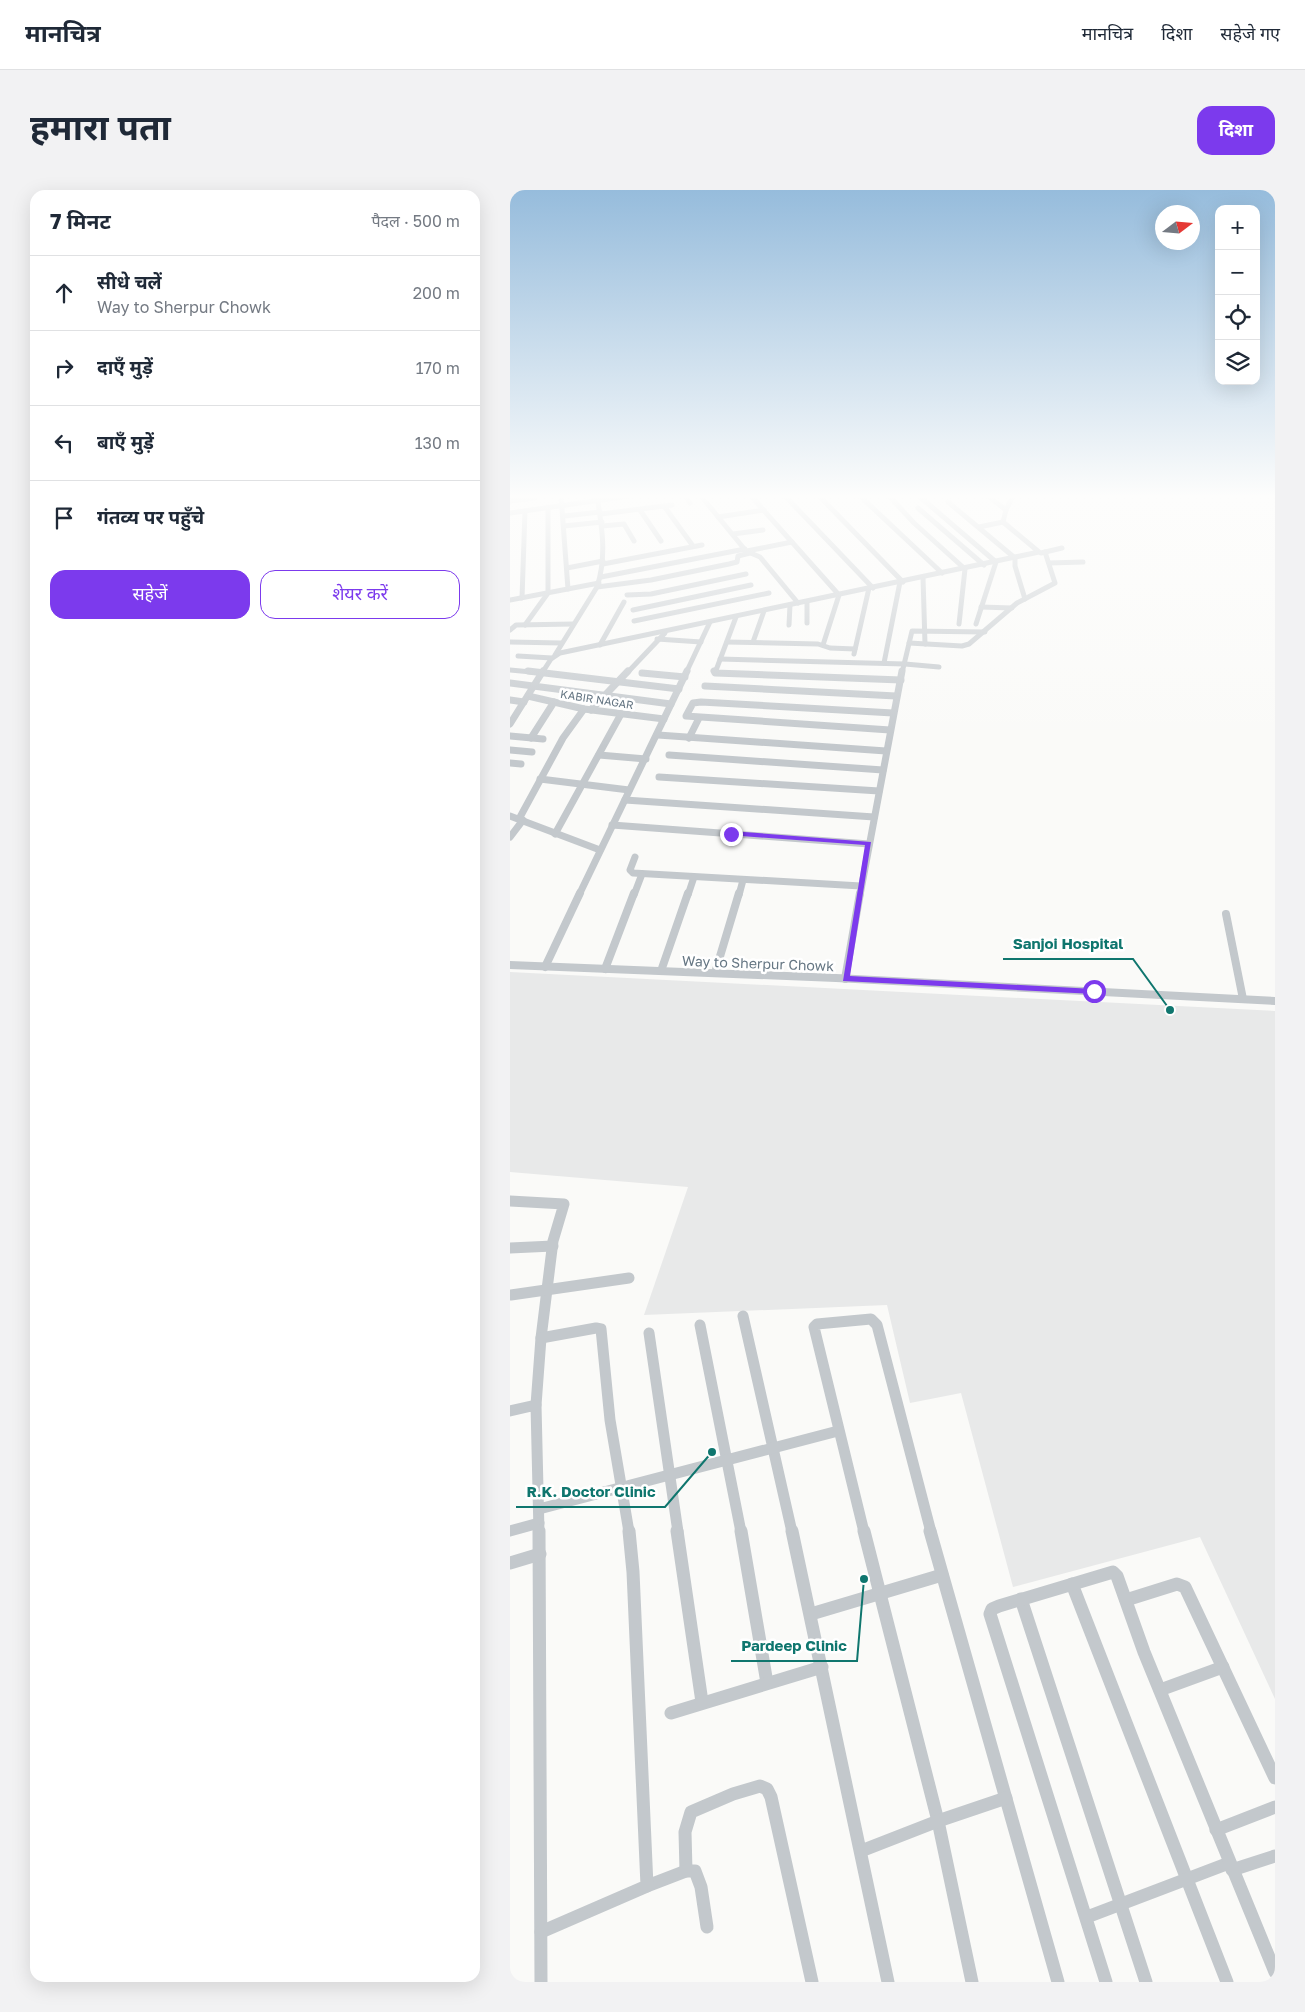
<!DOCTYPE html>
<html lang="hi">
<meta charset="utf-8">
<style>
body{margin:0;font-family:"Golos Text","Noto Sans Devanagari",sans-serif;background:#f2f2f3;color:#1f2937}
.controls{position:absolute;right:15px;top:15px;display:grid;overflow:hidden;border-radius:10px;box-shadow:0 5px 20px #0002}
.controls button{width:45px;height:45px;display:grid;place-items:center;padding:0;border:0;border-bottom:1px solid #e0e1e3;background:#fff;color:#1f2937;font:25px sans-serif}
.compass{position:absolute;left:645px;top:15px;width:45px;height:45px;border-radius:50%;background:#fff;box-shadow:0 5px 20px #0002;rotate:74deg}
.stop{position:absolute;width:15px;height:15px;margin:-11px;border:4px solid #7c3aed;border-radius:50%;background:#fff}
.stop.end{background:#7c3aed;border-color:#fff;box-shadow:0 1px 5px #0008}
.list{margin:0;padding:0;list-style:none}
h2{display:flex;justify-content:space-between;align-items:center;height:65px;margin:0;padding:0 20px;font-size:21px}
h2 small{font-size:16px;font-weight:400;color:#747a83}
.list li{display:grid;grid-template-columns:32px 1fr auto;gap:15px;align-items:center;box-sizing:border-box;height:75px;padding:0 20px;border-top:1px solid #e0e1e3}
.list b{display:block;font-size:19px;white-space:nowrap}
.list p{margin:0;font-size:16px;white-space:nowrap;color:#747a83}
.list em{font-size:16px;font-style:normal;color:#747a83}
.actions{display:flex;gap:10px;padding:15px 20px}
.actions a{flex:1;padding:11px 0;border:1px solid #7c3aed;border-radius:15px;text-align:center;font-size:18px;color:#7c3aed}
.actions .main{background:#7c3aed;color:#fff}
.icon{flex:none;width:28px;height:28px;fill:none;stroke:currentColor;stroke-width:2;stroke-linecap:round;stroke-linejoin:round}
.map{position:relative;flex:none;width:765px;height:1792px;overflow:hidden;border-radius:15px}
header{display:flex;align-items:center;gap:30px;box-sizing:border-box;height:70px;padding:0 25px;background:#fff;border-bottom:1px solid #e0e1e3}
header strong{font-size:24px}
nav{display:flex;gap:28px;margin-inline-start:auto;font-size:18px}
.intro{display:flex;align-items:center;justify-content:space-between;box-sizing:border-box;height:120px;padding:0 30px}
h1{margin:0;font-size:35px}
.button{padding:12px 22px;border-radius:15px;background:#7c3aed;color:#fff;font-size:18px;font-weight:700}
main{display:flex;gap:30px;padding:0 30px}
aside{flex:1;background:#fff;border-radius:15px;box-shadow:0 5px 20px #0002}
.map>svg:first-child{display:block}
.built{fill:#e8e9e9}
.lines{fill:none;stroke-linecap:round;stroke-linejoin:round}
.minor-far4{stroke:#c3c8cc;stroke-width:5}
.minor-far3{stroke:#c3c8cc;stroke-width:7}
.minor-far2{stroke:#c3c8cc;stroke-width:8}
.minor-far1{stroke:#c3c8cc;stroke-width:11}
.minor{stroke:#c3c8cc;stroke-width:13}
.route{fill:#7c3aed}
.labels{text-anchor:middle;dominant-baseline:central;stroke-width:5;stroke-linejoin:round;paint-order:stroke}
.far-street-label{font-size:11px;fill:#657683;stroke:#fff}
.street-label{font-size:14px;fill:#657683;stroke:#fff}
.leader{fill:none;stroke:#0f766e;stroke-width:2}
.callout-dot{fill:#0f766e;stroke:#fff;stroke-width:2}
.callout-label{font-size:15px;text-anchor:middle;font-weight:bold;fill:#0f766e;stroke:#fff;stroke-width:5;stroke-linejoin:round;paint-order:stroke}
</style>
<header>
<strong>मानचित्र</strong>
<nav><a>मानचित्र</a><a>दिशा</a><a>सहेजे गए</a></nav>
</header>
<div class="intro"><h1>हमारा पता</h1><a class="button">दिशा</a></div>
<main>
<aside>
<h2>7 मिनट<small>पैदल · 500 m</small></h2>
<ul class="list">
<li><svg class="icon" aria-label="ahead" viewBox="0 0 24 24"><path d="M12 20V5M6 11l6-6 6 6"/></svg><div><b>सीधे चलें</b><p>Way to Sherpur Chowk</p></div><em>200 m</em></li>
<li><svg class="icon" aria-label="right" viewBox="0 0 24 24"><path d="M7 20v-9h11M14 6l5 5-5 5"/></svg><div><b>दाएँ मुड़ें</b></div><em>170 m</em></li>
<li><svg class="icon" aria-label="left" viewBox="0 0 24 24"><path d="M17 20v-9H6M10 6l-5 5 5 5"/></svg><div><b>बाएँ मुड़ें</b></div><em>130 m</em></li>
<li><svg class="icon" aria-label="arrive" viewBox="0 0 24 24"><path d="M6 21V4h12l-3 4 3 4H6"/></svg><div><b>गंतव्य पर पहुँचे</b></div></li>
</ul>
<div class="actions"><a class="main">सहेजें</a><a>शेयर करें</a></div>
</aside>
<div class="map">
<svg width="765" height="1792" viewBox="0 0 765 1792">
<rect width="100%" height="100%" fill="#fafaf8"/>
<path class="built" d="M0,782L765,821V1509L690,1347L503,1397L451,1203L400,1213L377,1115L134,1125L178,997L0,982Z"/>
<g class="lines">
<g class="minor-far4">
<path d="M51,306L58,399"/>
<path d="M175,306L180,313"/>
<path d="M191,306L236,361L250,367L288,413"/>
<path d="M241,306L329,405L313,455"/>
<path d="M275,306L363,398"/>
<path d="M309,306L393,392"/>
<path d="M350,306L432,383"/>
<path d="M379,306L404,333L455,379L449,434"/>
<path d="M409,306L486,372L466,434"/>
<path d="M478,306L496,320"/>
<path d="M0,311L25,308"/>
<path d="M438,312L505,368V376L515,409"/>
<path d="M154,316L183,356"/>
<path d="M408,318L474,375"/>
<path d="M130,320L151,351"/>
<path d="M0,323L119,306"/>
<path d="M91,324L162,315"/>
<path d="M54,326L90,322"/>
<path d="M208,327L254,320"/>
<path d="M493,332L496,320L503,306"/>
<path d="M54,336L92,332"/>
<path d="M92,336L114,334L124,351"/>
<path d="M469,337L493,332"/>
<path d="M223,344L253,340"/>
<path d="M237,361L282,352"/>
<path d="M531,363L552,358"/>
<path d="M539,373L573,372"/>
<path d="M93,374L192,355"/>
<path d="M57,378L93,371"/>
<path d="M91,387L235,359"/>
<path d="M413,387L415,454"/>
<path d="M87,397L141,390L219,374L227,372L228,366L240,363"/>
<path d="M117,405L141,404L236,384"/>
<path d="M12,408L15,321"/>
<path d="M0,410L89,393"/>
<path d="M297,412V433"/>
<path d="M471,417L502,418"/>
<path d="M123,420L241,395"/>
<path d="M124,431L259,403"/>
<path d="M15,435L38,403V317"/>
<path d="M279,435L280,415"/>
<path d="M0,440L6,435L63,434"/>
<path d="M147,449L191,452"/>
<path d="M0,452L51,453"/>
<path d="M217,452L308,454L320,458L345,459"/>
<path d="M243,452L254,421"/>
<path d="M399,453L452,456L459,454L507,413L545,393L535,362"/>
<path d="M90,455L114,412"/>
<path d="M344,464L359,398"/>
<path d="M45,465L87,397C97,367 92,337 87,306"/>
<path d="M8,466L42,468"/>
<path d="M210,469L395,474L429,477"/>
<path d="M374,473L390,392"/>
<path d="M0,480L32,483"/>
<path d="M32,483L41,469L50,463L529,362L493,332"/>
<path d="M117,483L155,443"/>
<path d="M176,483L200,432"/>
<path d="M205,483L226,427"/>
<path d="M392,483L402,441L475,442"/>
</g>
<g class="minor-far3">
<path d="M18,481L169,499"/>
<path d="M204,481L205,483L391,490"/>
<path d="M132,483L175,487"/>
<path d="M0,493L161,514"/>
<path d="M195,496L386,506"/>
<path d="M18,506L74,519L154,529"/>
<path d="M0,510L14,512"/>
<path d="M81,520L118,481"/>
<path d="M0,534L33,481"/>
<path d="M380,540L176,526L183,513L191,512L383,523"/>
<path d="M148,545L376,561"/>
<path d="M0,546L33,549"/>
<path d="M21,548L44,512"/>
<path d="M179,548L189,528"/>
<path d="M0,560L22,562"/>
<path d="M89,565L136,569"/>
<path d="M159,565L373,580"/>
<path d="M0,573L11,574"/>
<path d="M149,587L369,601"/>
<path d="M30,589L119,600"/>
<path d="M115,610L364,627"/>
<path d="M0,626L90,660"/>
<path d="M9,629L53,548L74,519"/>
<path d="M102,635L359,654"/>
<path d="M45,644L111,524"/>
<path d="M0,647L13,630"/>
<path d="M125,667L120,680L123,683L351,696"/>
<path d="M69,705L177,481"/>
<path d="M124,705L132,684"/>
<path d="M178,705L184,687"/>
<path d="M229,705L233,690"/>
<path d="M350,705L392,481"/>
</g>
<g class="minor-far2">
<path d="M716,724L733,809"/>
<path d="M0,775L326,788L765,811"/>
<path d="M35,777L70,703"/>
<path d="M95,779L124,703"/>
<path d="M151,781L178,703"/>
<path d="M205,783L229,703"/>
<path d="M335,789L350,703"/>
</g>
<g class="minor-far1">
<path d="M0,1011L54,1014L43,1051L31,1148L26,1215"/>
<path d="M0,1058L43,1056"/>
<path d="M1,1105L119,1088"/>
<path d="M233,1126L282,1342"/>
<path d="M190,1135L231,1342"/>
<path d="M139,1143L168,1342"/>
<path d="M31,1148L86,1138L91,1139L100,1230L119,1342"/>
<path d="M0,1221L26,1215L29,1342"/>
<path d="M29,1319L328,1241"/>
<path d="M0,1341L29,1333"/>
<path d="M354,1342L304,1137L307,1134L361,1129L367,1135L421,1342"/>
</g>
<g class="minor">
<path d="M29,1341L31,1792"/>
<path d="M167,1341L192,1512"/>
<path d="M231,1341L257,1493"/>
<path d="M282,1341L378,1792"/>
<path d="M354,1341L428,1631L462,1792"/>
<path d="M420,1341L548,1792"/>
<path d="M0,1373L30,1364"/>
<path d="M562,1394L717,1792"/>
<path d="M511,1409L636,1792"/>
<path d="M616,1410L667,1394L675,1397L765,1588"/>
<path d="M301,1424L432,1385"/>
<path d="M650,1500L713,1477"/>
<path d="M161,1523L312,1477"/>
<path d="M706,1640L765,1617"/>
<path d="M351,1661L428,1631L496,1608"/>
<path d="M722,1680L765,1666"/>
<path d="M176,1681L175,1642L181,1622L223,1604L250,1596L257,1599L261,1607L302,1792"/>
<path d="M137,1696L176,1681H185L191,1697L197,1737"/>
<path d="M577,1727L719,1673"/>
<path d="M31,1742L137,1696L123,1382L119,1341"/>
<path d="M596,1792L480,1424L482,1419L489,1416L603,1382L607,1386L634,1462L765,1782"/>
</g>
</g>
<linearGradient id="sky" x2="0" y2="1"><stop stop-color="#96bcdc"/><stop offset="0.55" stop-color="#fdfdfc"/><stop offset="1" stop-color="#fdfdfc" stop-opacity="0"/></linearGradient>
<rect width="765" height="557" fill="url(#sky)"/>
<path class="route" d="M221,641L361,652L340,786L584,799L588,801L584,804L333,791L355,655L218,645L217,644Z"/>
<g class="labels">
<g class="far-street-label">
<text transform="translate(87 509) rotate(9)">KABIR NAGAR</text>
</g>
<g class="street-label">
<text transform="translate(248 773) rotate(2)">Way to Sherpur Chowk</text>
</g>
</g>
<path class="leader" d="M660 820L623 769H493M202 1262L155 1317H6M354 1389L347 1471H221"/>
<g class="callout-dot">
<circle cx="660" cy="820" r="5"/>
<circle cx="202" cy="1262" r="5"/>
<circle cx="354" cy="1389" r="5"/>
</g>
<g class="callout-label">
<text x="558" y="759">Sanjoi Hospital</text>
<text x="81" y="1307">R.K. Doctor Clinic</text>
<text x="284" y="1461">Pardeep Clinic</text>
</g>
</svg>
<div class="controls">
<button>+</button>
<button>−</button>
<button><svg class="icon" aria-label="locate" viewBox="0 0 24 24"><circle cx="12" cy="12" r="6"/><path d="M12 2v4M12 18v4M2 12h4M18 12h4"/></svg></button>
<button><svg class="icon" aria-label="layers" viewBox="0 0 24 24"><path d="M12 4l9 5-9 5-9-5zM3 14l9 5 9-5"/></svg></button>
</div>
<svg class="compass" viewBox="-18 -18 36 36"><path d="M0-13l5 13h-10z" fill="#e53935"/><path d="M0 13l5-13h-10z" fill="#747a83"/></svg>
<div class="stop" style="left:584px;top:801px"></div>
<div class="stop end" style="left:221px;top:644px"></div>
</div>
</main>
